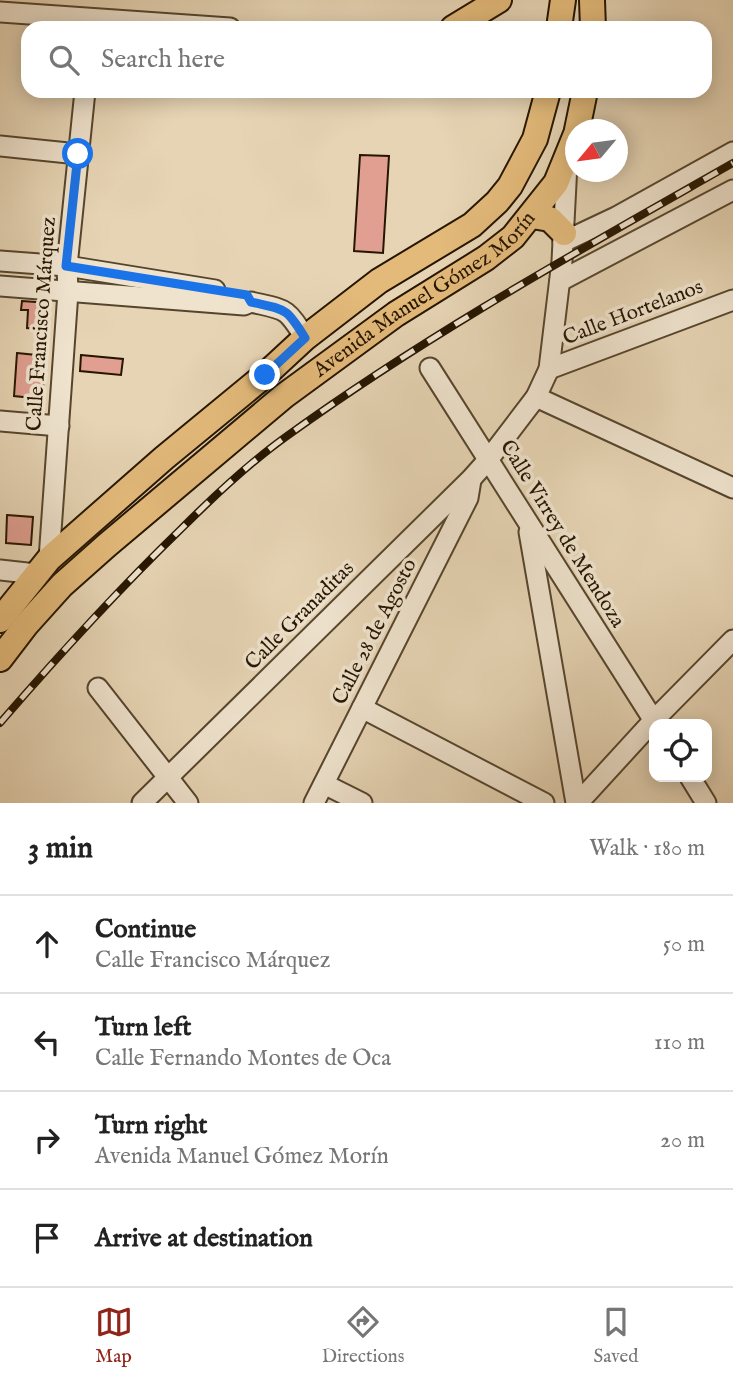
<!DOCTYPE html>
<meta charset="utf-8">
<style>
body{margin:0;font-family:"IM FELL English",serif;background:#f6f6f6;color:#222}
.controls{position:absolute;right:21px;bottom:21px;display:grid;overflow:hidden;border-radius:14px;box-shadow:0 4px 18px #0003}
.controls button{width:63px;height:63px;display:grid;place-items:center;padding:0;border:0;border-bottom:2px solid #e0e0e0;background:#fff;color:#222;font:35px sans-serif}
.compass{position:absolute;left:565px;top:119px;width:63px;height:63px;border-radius:50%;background:#fff;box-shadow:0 4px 18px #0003;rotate:241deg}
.stop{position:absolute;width:21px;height:21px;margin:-16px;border:5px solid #1a73e8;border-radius:50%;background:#fff}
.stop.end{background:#1a73e8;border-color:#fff;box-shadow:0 2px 7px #0008}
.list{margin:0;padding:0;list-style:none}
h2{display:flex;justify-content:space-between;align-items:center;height:91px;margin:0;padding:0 28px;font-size:30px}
h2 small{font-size:23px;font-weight:400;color:#767676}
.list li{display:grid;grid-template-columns:46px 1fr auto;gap:21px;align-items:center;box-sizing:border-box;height:98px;padding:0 28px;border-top:2px solid #e0e0e0}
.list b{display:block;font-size:26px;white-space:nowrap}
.list p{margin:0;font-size:23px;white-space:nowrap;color:#767676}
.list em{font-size:23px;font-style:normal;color:#767676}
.icon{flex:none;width:38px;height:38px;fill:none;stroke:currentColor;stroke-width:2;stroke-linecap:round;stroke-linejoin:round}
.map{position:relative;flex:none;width:733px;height:803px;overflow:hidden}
.search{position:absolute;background:#fff;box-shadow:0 4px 18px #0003;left:21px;right:21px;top:21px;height:77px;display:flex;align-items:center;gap:18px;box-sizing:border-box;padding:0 24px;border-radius:21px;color:#767676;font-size:26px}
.sheet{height:483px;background:#fff}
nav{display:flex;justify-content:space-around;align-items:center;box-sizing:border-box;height:98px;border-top:2px solid #e0e0e0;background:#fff;font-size:19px;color:#767676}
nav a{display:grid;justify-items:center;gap:4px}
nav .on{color:#8f2418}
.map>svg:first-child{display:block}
.building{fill:#e09f91;stroke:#261500;stroke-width:2}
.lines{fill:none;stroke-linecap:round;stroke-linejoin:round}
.minor-casing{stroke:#56452d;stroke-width:23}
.major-casing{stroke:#261500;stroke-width:28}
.minor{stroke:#efe3ce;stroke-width:19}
.major{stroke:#e3ba7a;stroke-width:24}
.rail-casing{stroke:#261500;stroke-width:8}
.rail{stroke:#efe3ce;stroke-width:5;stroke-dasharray:16;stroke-linecap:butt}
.route{stroke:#1a73e8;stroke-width:9}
.labels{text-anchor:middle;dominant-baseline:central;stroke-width:7;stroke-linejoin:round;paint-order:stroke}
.street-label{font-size:21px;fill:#261500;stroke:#efe3ce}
</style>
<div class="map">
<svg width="733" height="803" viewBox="0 0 733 803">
<rect width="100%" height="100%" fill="#e6d4b4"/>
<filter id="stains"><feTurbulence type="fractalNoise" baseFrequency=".00286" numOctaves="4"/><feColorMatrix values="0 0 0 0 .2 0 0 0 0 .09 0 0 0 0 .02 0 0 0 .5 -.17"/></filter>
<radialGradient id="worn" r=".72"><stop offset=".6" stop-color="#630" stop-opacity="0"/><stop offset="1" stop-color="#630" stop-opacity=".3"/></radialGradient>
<g class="building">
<path d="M360,155L389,156L383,253L354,251Z"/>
<path d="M22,301L49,303L47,330L27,328L28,310H21Z"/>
<path d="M17,353L46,356L42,399L14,396Z"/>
<path d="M81,355L123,359L121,375L80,371Z"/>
<path d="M7,515L33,517L31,545L6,543Z"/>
</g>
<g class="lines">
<g class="minor-casing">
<g id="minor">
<path d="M0,12L230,28"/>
<path d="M0,146L78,154"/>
<path d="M563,242L616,217L733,152"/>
<path d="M0,261L67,266L215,290"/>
<path d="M560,281L733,190"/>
<path d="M0,286L244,305L251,302C286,310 286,307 305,338"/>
<path d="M430,368L656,724"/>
<path d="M549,369L733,300"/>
<path d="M536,397L733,488"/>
<path d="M0,421L59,426"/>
<path d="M529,532L576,803"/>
<path d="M49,559L68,292L67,266L85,91"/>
<path d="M0,570L36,574"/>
<path d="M98,688L188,803"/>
<path d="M362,708L544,803"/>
<path d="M690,777L706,803"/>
<path d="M324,784L362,803"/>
<path d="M142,803L471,479L488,460L536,397L549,369L562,261L567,164"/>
<path d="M314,803L468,498L471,480"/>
<path d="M578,803L654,720L733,640"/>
</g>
</g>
<g class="major-casing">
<g id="major">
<path d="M592,0L593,28"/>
<path d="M453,28L499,0"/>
<path d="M559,28L563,0"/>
<path d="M577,130L585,91"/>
<path d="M532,216L550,219L564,233"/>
<path d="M0,620L49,559L164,458L265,375L305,338L379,281L472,225L497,202L510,186L535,139L548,91"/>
<path id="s1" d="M0,659L26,625L62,585L107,545L284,396L396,314L486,258L513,237L556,183L576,134"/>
</g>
</g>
<use href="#minor" class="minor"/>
<use href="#major" class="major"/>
<g class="rail-casing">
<path id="rail" d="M0,723C58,656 117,591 180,530C213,497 249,463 287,436C428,334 582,249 733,163"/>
</g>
<use href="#rail" class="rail"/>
</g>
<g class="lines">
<path class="route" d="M78,154L66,266L247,295L251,302C286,310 286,307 305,338L265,375"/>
</g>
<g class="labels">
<g class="street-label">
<text stroke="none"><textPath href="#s1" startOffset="562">Avenida Manuel Gómez Morín</textPath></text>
<text transform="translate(633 313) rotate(-21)">Calle Hortelanos</text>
<text transform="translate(42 324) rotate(-86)">Calle Francisco Márquez</text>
<text transform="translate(562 534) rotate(58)">Calle Virrey de Mendoza</text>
<text transform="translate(300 616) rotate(-45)">Calle Granaditas</text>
<text transform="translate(375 632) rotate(-63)">Calle 28 de Agosto</text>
</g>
</g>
<rect width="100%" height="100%" filter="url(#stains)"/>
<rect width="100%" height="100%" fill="url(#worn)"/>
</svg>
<div class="controls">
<button><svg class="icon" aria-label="locate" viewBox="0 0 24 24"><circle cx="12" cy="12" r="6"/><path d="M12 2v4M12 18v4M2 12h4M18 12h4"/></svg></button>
</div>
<svg class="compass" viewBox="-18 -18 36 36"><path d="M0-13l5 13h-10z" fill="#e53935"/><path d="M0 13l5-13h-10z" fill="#767676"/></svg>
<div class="stop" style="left:78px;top:154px"></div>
<div class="stop end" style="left:265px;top:375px"></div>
<div class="search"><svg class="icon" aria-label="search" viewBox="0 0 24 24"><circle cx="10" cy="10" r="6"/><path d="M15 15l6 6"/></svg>Search here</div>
</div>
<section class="sheet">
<h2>3 min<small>Walk · 180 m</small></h2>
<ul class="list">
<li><svg class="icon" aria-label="ahead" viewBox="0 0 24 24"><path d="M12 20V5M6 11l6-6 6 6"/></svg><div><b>Continue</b><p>Calle Francisco Márquez</p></div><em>50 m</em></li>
<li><svg class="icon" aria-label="left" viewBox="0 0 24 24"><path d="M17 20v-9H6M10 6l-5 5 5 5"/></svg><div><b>Turn left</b><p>Calle Fernando Montes de Oca</p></div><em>110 m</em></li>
<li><svg class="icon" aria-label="right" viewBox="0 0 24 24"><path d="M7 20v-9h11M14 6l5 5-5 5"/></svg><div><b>Turn right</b><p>Avenida Manuel Gómez Morín</p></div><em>20 m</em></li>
<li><svg class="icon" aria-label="arrive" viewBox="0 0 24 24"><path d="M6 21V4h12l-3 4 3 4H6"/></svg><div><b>Arrive at destination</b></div></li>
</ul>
</section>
<nav>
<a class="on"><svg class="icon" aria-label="map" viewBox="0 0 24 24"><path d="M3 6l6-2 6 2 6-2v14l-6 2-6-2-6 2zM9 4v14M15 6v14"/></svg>Map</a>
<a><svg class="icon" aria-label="directions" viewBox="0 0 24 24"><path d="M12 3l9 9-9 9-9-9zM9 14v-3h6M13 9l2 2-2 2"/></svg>Directions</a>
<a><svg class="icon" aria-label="saved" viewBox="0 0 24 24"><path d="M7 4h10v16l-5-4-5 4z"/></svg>Saved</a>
</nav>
